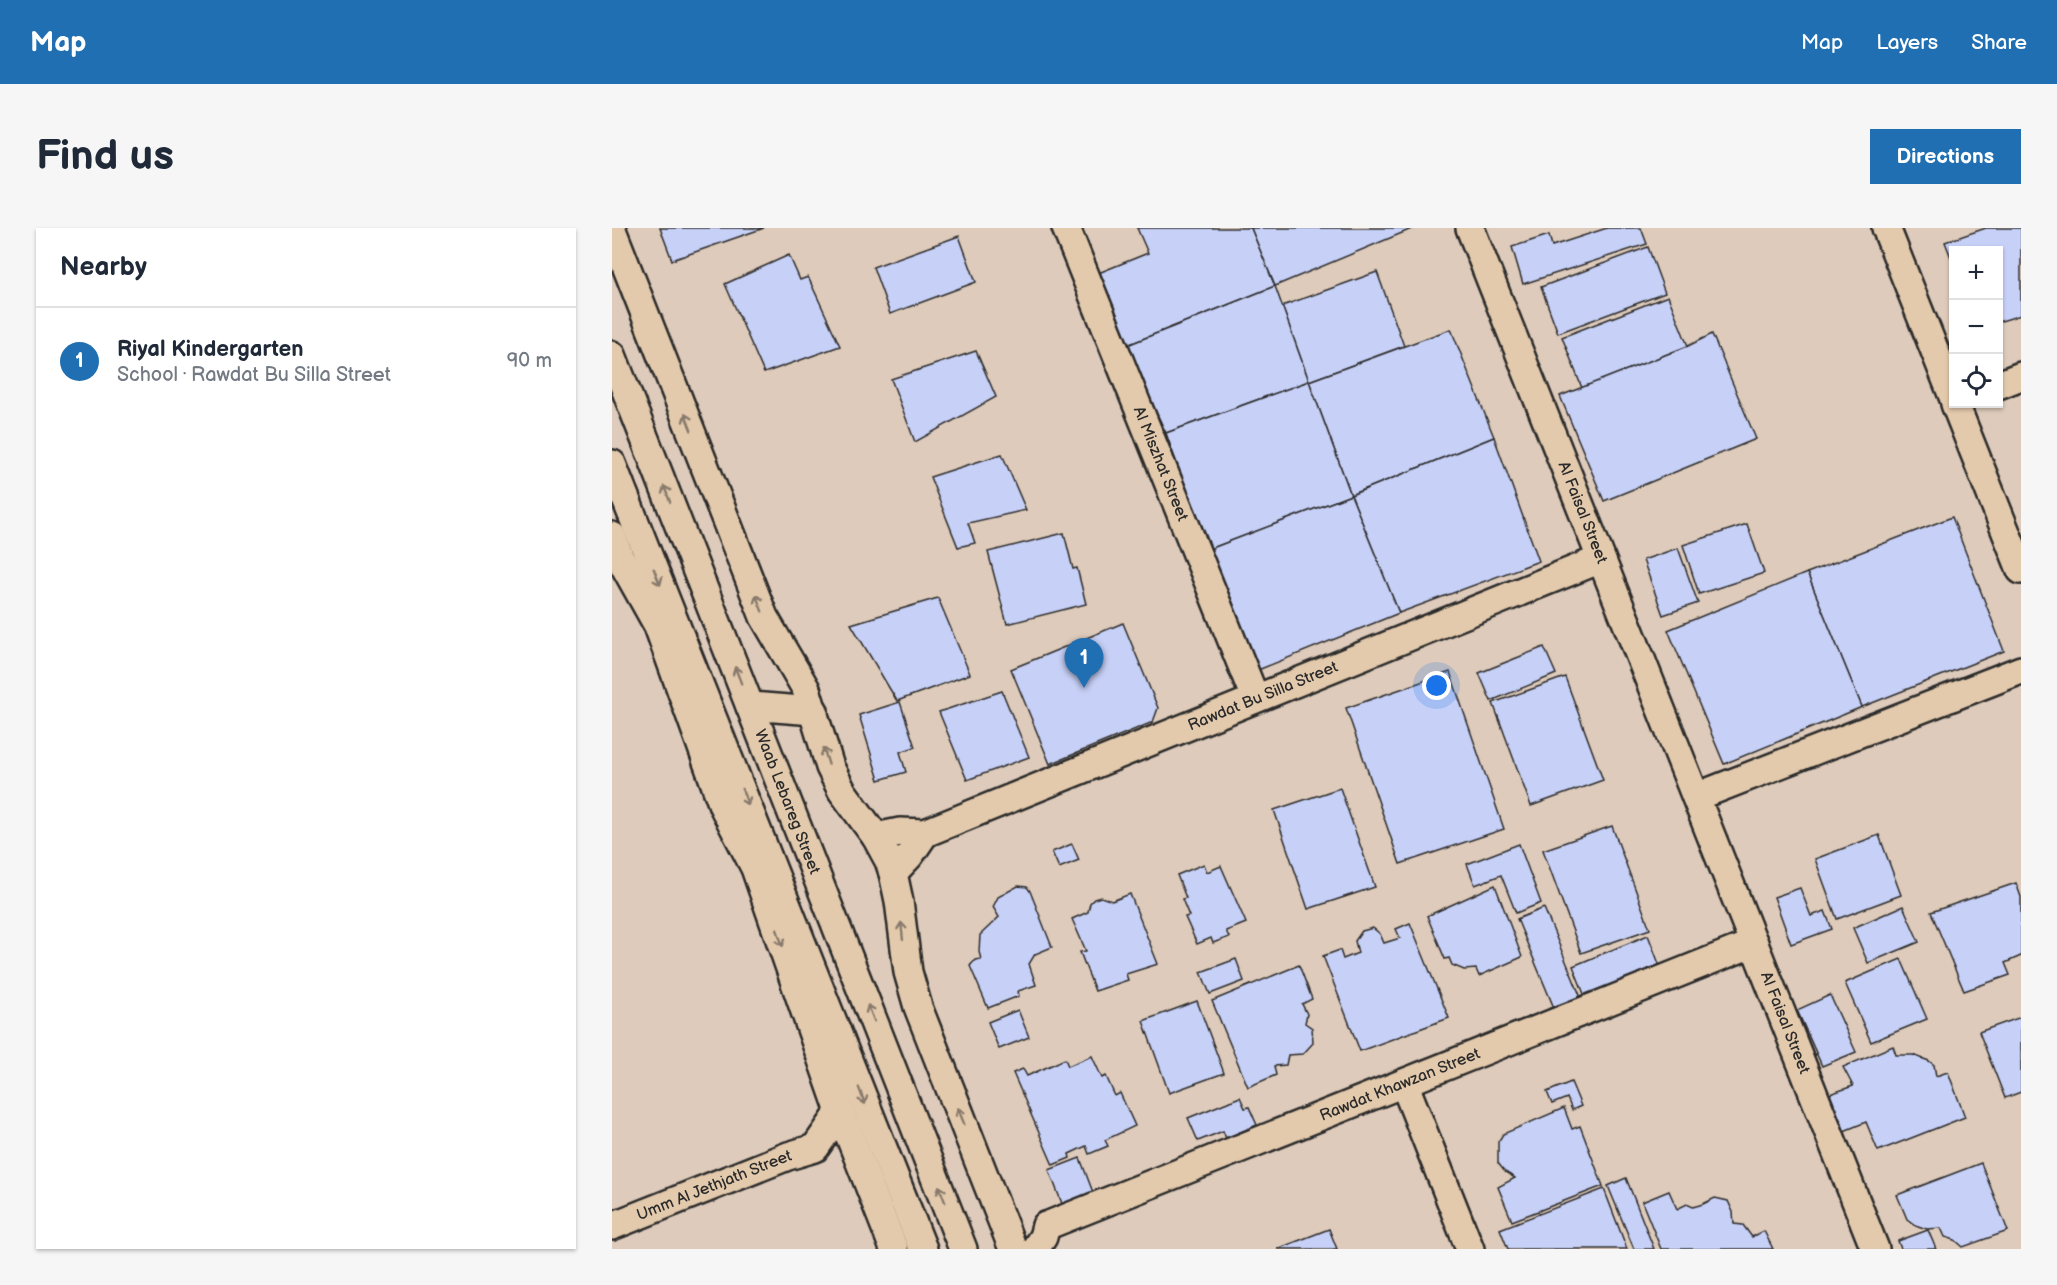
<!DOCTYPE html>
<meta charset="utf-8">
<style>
body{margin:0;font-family:"Balsamiq Sans",sans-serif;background:#f6f6f7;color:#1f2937}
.controls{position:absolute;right:18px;top:18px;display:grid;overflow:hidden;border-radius:0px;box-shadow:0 2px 4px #0004}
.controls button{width:54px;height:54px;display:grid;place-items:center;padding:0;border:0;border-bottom:2px solid #e0e1e3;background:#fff;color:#1f2937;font:30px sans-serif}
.you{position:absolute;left:825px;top:458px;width:21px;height:21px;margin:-15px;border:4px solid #fff;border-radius:50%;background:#1a73e8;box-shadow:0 0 0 9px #1a73e833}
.badge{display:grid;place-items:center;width:39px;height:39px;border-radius:50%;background:#1f6fb2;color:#fff;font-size:20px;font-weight:700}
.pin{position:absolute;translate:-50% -50px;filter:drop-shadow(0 2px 3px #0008)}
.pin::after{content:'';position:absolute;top:32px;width:21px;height:18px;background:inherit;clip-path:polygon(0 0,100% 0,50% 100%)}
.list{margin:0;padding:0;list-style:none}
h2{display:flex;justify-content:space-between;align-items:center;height:78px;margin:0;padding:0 24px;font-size:26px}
h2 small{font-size:20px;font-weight:400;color:#747a83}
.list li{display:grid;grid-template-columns:39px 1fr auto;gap:18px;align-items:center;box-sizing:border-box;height:108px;padding:0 24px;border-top:2px solid #e0e1e3}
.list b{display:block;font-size:22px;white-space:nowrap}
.list p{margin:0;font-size:20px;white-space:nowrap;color:#747a83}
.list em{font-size:20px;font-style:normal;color:#747a83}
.icon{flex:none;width:33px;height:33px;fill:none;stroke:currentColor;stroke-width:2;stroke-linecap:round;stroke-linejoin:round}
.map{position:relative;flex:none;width:1409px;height:1021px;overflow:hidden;border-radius:0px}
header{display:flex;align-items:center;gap:36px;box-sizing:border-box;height:84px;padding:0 30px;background:#1f6fb2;color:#fff}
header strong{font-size:28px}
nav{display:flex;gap:33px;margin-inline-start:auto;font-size:21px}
.intro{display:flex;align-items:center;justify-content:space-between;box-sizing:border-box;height:144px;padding:0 36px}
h1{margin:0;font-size:42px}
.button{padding:15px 27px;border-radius:0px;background:#1f6fb2;color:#fff;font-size:21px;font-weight:700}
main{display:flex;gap:36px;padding:0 36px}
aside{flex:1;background:#fff;border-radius:0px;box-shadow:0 2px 4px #0004}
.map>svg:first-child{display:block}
.building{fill:#c7d0f7;stroke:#2b2b2b;stroke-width:1.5}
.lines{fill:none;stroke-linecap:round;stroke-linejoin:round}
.minor-casing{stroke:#2b2b2b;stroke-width:32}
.minor{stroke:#e4caac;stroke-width:27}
.oneway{stroke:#887a6c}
.labels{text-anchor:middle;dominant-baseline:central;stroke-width:4.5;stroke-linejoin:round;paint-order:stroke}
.street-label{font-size:16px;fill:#2b2b2b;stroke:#e4caac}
</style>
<header>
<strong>Map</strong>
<nav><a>Map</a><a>Layers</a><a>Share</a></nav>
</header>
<div class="intro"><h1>Find us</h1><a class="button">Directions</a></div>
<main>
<aside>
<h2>Nearby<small></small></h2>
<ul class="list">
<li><span class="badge">1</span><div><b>Riyal Kindergarten</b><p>School · Rawdat Bu Silla Street</p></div><em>90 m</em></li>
</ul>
</aside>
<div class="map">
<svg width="1409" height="1021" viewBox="0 0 1409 1021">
<rect width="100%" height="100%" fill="#decbbb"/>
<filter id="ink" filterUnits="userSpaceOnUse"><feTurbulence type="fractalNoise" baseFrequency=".0167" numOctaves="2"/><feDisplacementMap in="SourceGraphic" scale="12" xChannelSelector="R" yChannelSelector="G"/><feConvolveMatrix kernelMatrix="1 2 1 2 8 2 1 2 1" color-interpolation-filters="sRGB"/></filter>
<g filter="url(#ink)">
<g class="building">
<path d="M48,0H152L60,32Z"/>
<path d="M525,0H639L663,58L513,118L484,46L536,25Z"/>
<path d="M639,0H802L663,58Z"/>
<path d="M995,0H1029L1035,16L911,56L900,19L937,7L940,18Z"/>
<path d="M1374,0H1409V87L1386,94V22H1342V37L1333,14Z"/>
<path d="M347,8L364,54L278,86L261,39Z"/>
<path d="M1036,19L1053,65L946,105L929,59Z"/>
<path d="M177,27L188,52L196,49L228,118L152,145L113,56Z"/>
<path d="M765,44L792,118L697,153L670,78Z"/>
<path d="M663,58L697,153L554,205L513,118Z"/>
<path d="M1056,68L1076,118L970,160L950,109Z"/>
<path d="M839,101L882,209L739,267L697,153Z"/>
<path d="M1100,106L1144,211L992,273L948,168L1076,118Z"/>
<path d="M364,123L384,169L303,214L279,151Z"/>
<path d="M697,153L739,267L595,322L554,205Z"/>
<path d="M882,209L927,333L787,385L739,267Z"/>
<path d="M390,226L414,282L356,295L363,315L346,319L318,249Z"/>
<path d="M739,267L787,385L646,442L595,322Z"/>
<path d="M1340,289L1392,423L1250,479L1195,345Z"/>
<path d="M1135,296L1152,345L1087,366L1071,317Z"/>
<path d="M452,305L461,341L465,340L474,376L395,396L376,324Z"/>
<path d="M1066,320L1086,375L1051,387L1031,332Z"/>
<path d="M1195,345L1250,479L1112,536L1056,402Z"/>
<path d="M326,370L358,446L285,473L239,396Z"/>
<path d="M511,395L546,480L541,494L438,536L399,441Z"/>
<path d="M932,419L944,446L879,473L867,445Z"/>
<path d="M838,444L892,601L788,636L734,480Z"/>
<path d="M953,449L991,552L919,578L881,475Z"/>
<path d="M390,463L417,529L355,552L327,484Z"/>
<path d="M288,474L303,519L288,524L294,544L267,552L247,487Z"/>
<path d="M728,560L763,659L696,681L662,582Z"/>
<path d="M1000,598L1038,701L969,725L931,622Z"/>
<path d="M1267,607L1289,667L1225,691L1203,631Z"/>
<path d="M460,616L467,632L447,640L440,624Z"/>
<path d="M907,616L929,675L904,685L889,647L863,657L855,636Z"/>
<path d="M592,636L595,644L609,638L634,695L614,703L617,709L601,715L599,710L585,716L573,689L577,688L570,671L574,670L565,647Z"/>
<path d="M1404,655L1409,669V728L1393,735L1398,747L1352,763L1319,684Z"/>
<path d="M883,657L910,729L867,748L864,741L852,742L840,737L837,730L833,731L815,688Z"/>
<path d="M406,658L415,659L418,663L440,719L423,726L417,736L424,757L406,763L407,768L376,780L358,738L363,732L369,731L367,724L368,707L387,689L381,679L386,669Z"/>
<path d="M1188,660L1199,688L1213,683L1220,701L1179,716L1162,669Z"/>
<path d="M518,666L546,736L514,746L516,752L483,763L468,724L474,723L460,691L476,684L478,675L482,671L489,669L500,673Z"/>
<path d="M1291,678L1307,714L1256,735L1241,700Z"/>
<path d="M932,680L972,777L945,787L905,691Z"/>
<path d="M798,695L837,790L748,823L711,728L728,722L731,731L746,725L743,713L750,703L761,700L768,706L772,715L788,710L784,701Z"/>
<path d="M1036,707L1049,741L974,771L961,738Z"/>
<path d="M624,731L632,753L598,766L589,744Z"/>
<path d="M1289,731L1315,791L1259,814L1233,755Z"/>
<path d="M687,737L700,771L690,776L695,786L693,795L700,800L701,815L691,826L676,827L674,837L662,838L664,847L636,859L600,773Z"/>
<path d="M1218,767L1244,824L1210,838L1185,782Z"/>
<path d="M585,773L612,845L557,865L531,793Z"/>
<path d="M406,782L417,809L387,821L376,794Z"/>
<path d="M1409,789V864L1393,870L1367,804Z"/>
<path d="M1281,818L1284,827H1301L1317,833L1322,837L1324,848L1336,844L1353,889L1266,923L1254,894L1232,903L1218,866L1241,858L1231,839Z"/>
<path d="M480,828L490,850L494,848L503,868L508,865L523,898L493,912L496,918L477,926L474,918L457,926L458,930L441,937L401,845L411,841L415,848L453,831L456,838Z"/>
<path d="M959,854L969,878L960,882L955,870L940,876L935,864Z"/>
<path d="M628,869L633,880L637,879L645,897L614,910L611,903L586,913L576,890Z"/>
<path d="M952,880L960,901L968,898L991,958L900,993L886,959L903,950L893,944L886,935V914L891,906Z"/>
<path d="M468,930L482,967L451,978L437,942Z"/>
<path d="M1369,935L1396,1003L1351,1019L1343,1012L1333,1009L1329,1000L1315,1001L1303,997L1295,991L1285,967Z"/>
<path d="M1014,950L1042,1021H1022L996,958Z"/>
<path d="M992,961L1015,1021H896L888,1001Z"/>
<path d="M1057,963L1065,981L1075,976L1081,979L1091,976L1103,970L1116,973L1121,984L1122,996L1131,997L1140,1009L1152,1003L1161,1021H1049L1030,974Z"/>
<path d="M717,1001L725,1021H665Z"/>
<path d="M1316,1002L1324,1021H1289L1286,1013Z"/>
</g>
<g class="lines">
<g class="minor-casing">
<g id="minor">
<path id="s1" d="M454,0L643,470"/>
<path id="s2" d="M858,0L1263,1021"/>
<path d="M1274,0L1342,171"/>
<path d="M0,2L152,389L194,461L218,539L230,563L264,609L277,633L281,645L287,673L296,744L306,779L401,1021"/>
<path id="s3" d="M0,127L351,1021"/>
<path d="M1386,157L1409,148"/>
<path d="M1343,176L1409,342"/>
<path d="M0,236L311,1021"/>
<path d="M0,308L8,330L46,398L111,578L143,640L227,881L282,1021"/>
<path d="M138,478L202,483"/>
<path d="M1084,569L1409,442"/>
<path id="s4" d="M264,609L288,604L313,605L989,331"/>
<path d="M281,645L298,627L313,605"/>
<path d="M792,855L858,1021"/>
<path id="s5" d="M0,998L176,928L203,920L224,890L227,881"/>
<path id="s6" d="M434,998L1142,715"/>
<path d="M423,1021L431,1009L434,998"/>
</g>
</g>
<use href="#minor" class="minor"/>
</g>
<defs><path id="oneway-shaft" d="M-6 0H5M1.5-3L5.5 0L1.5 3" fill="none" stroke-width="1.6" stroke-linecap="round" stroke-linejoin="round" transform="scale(1.5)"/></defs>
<g class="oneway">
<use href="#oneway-shaft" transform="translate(76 194) rotate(-111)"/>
<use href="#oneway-shaft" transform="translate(55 266) rotate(-111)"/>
<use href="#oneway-shaft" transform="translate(45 349) rotate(68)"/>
<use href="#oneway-shaft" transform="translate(147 375) rotate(-111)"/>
<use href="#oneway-shaft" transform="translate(126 447) rotate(-111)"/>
<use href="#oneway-shaft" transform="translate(214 528) rotate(-107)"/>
<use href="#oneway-shaft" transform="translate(133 569) rotate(68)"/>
<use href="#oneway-shaft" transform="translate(290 703) rotate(-96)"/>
<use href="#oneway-shaft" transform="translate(168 710) rotate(71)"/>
<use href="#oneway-shaft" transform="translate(259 785) rotate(-112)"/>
<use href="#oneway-shaft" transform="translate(250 868) rotate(69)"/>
<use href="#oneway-shaft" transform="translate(349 888) rotate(-112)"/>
<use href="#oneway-shaft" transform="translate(330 966) rotate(-111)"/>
</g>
</g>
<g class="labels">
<g class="street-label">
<text stroke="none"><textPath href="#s1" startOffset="254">Al Miszhat Street</textPath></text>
<text stroke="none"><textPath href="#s2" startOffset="306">Al Faisal Street</textPath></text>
<text stroke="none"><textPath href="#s4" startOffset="414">Rawdat Bu Silla Street</textPath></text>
<text stroke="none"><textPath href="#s3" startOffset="480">Waab Lebareg Street</textPath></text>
<text stroke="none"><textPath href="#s2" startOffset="855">Al Faisal Street</textPath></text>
<text stroke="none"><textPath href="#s6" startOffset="381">Rawdat Khawzan Street</textPath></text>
<text stroke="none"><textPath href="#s5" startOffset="110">Umm Al Jethjath Street</textPath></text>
</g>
</g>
</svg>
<div class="controls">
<button>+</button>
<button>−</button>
<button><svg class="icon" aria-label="locate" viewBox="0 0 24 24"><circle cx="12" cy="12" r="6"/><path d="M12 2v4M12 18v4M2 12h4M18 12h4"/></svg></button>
</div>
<div class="you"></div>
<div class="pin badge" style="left:472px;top:460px">1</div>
</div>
</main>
